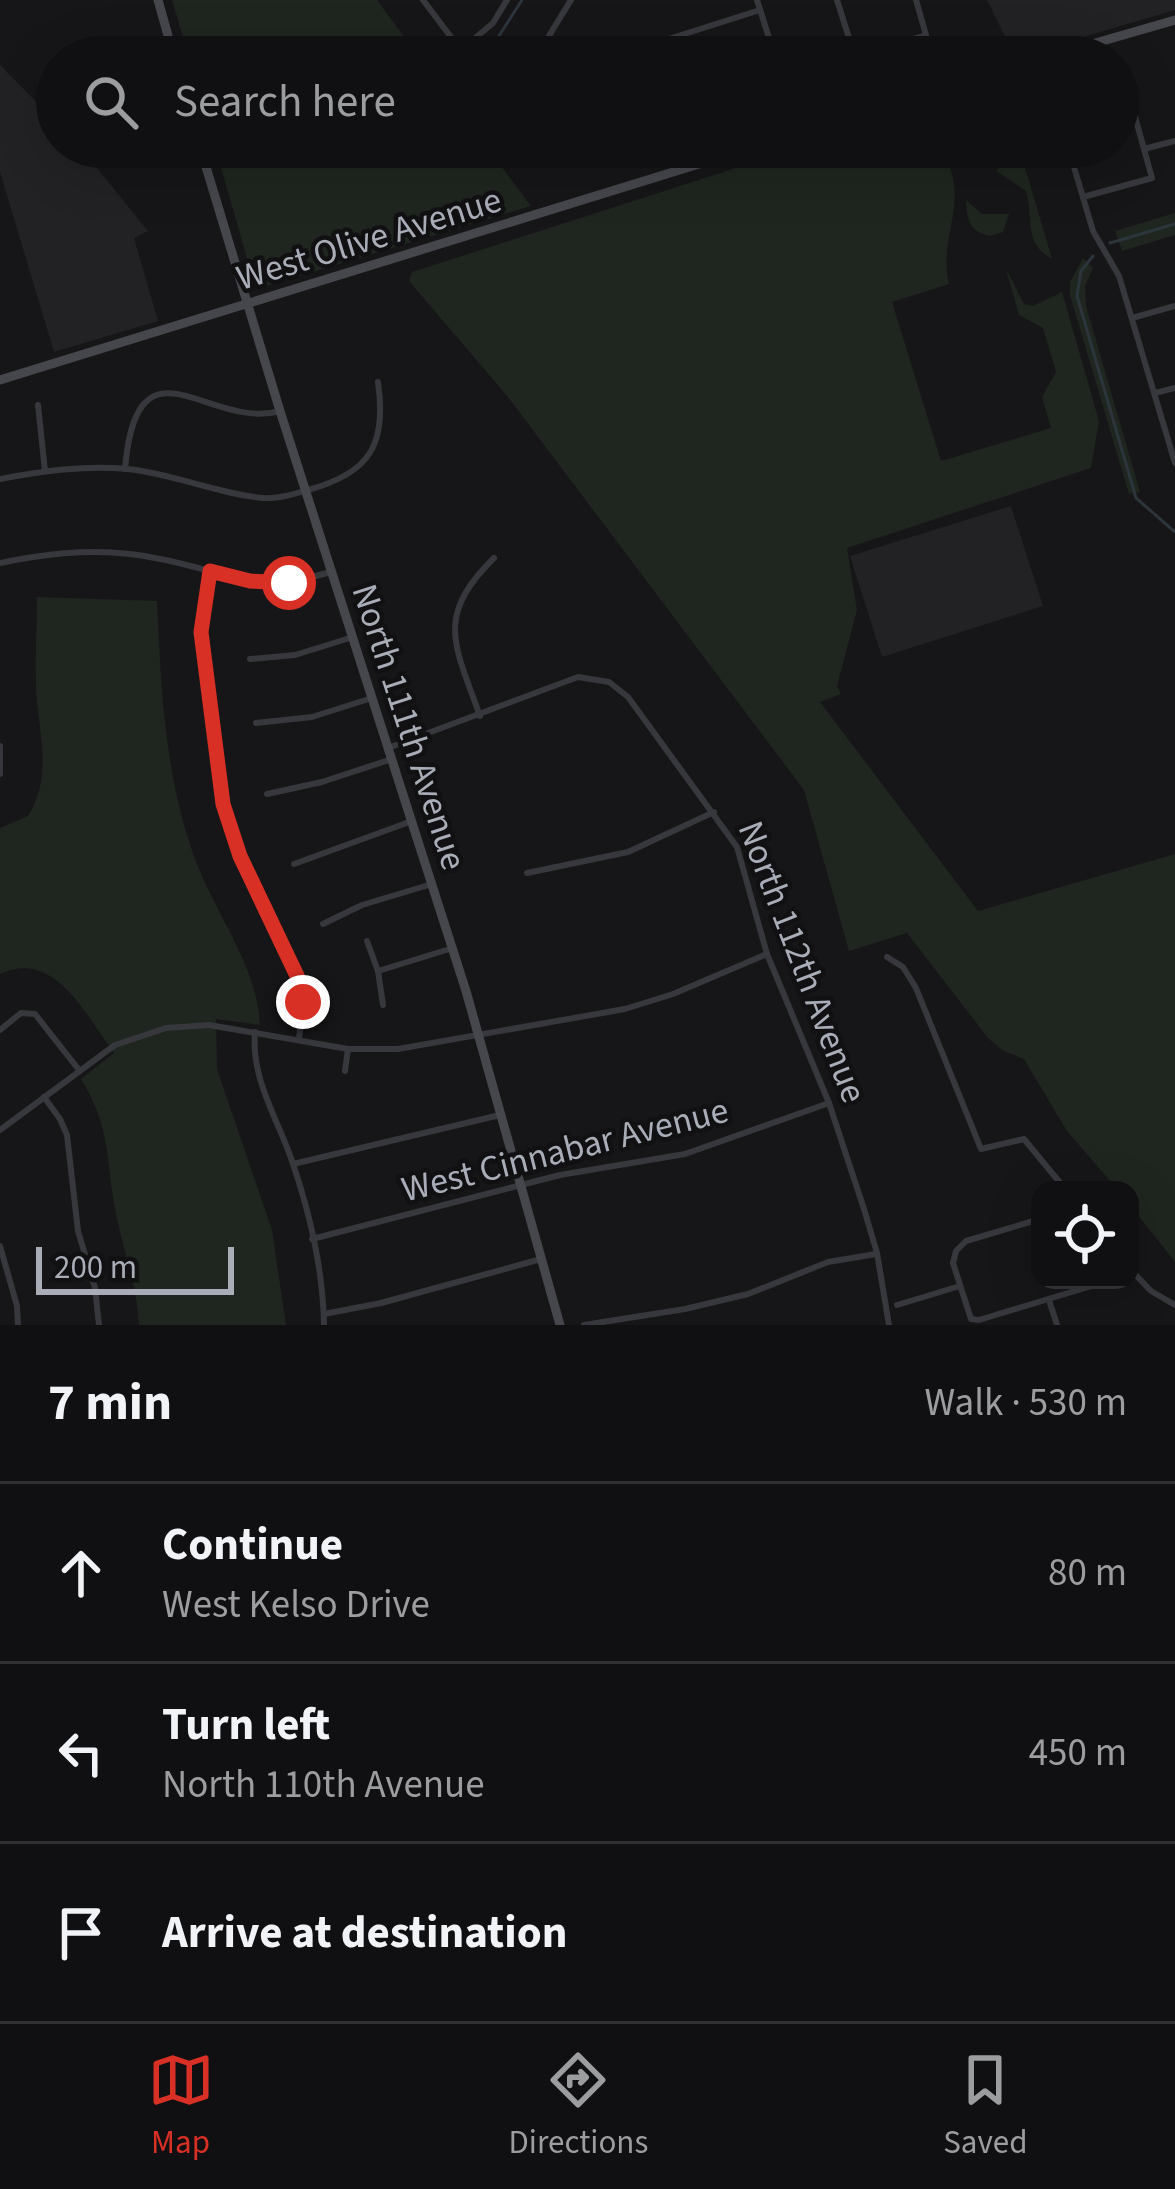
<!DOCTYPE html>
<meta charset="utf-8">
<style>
body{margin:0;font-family:"Source Sans 3",sans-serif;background:#1e1e20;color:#f1f3f6}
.controls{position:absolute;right:36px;bottom:36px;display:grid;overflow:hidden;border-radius:24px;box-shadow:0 12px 48px #0002}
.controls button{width:108px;height:108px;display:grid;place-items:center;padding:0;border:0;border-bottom:3px solid #303032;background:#101012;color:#f1f3f6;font:60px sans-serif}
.scale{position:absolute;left:36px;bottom:30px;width:198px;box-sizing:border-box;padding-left:12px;border:6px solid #a8adb8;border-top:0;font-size:33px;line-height:42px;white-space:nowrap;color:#a8adb8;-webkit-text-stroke:9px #111113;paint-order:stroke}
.stop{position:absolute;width:36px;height:36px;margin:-27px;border:9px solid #d93025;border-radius:50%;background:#fff}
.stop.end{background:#d93025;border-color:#fff;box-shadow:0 3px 12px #0008}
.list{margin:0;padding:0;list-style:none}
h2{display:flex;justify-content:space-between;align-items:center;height:156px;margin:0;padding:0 48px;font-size:51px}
h2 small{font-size:39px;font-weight:400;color:#9c9d9f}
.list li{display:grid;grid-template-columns:78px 1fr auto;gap:36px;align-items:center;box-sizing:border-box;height:180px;padding:0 48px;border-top:3px solid #303032}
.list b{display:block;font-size:45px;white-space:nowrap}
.list p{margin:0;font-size:39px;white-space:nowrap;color:#9c9d9f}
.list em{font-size:39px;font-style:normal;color:#9c9d9f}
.icon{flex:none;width:66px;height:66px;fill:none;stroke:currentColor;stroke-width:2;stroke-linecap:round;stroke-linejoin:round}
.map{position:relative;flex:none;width:1175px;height:1325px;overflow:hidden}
.search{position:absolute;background:#101012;box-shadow:0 12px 48px #0002;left:36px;right:36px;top:36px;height:132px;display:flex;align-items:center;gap:30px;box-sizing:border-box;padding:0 42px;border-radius:66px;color:#9c9d9f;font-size:45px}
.sheet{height:696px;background:#101012}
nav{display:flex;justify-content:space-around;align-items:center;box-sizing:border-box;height:168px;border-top:3px solid #303032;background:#101012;font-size:33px;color:#9c9d9f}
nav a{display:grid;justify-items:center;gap:6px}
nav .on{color:#d93025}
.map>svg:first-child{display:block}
.built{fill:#222225}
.green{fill:#1e261f}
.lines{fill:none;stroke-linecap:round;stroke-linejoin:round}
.stream{stroke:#2c353c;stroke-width:3}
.street{stroke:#37383d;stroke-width:6}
.secondary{stroke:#45474d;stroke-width:9}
.route{stroke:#d93025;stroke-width:15}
.labels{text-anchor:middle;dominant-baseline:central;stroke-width:9;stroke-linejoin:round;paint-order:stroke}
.street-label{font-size:36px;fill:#a8adb8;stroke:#111113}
</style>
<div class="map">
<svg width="1175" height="1325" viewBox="0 0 1175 1325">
<rect width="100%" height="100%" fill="#161618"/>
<g class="built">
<path d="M987,0H1175V10L1015,57Z"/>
<path d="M0,65L57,123V147H80L148,231L134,238L158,321L54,352L0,172Z"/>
<path d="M1011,506L1043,606L882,657L850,556Z"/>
</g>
<g class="green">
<path d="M172,0H377L419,57H189Z"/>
<path d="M215,147H487L531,206L256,289Z"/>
<path d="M801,147H941C973,205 937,232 949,284L892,302L941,461L1051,428L1042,397L1056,372L1043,328L1019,315L1006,269L1024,304L1033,306L1062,292L1099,421L1091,468L847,548L857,610L837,686L841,694L820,702L978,911L1175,854V1262L1130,1205V1190H1118L1067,1131L1024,1059L1002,1050L988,1038L907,933L849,951L804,790L508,397L409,281L412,272Z"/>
<path d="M1012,147H1019L1052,259C1023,243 1034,219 1026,191L996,171Z"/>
<path d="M966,200L982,214H1009L1003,232L990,236C969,232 967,219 966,200Z"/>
<path d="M1175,213V235L1122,251L1115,231Z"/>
<path d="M1083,258L1093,268L1085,286L1086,306L1140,492L1129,494L1070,295V282Z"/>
<path d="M37,597L157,601C161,689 165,781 197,864C218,918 257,966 260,1025L216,1019L217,1069L272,1230L286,1325H139C137,1286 124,1252 116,1214C105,1160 112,1129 81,1079L114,1053C86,1016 55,948 0,974V828L28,816C55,772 37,732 36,684C35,655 37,626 37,597Z"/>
</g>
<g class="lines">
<g class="stream">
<path d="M477,57L497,39L522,0"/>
<path d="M1110,243L1175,224"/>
<path d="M1093,256L1081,271L1077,296L1136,498L1175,532"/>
</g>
<g class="street">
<path d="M423,0L466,57"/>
<path d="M757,0L775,57"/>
<path d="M837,0L855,57"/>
<path d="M461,50L493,23L507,0"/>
<path d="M536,57L571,0"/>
<path d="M612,57L760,10"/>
<path d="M854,57L926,35L916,0"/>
<path d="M543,147H569"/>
<path d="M1068,147L1093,231L1119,276L1175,463"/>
<path d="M1144,149L1175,141"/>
<path d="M1083,197L1152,178L1131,102L1118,105"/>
<path d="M1132,318L1175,306"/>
<path d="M1155,393L1175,388"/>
<path d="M38,405L45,471"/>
<path d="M125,469C137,328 209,431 280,411"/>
<path d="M0,479C42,471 85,465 128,469C174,474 218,494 263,498C278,499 294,494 308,490C370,473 387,445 378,382"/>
<path d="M0,563C44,554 85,549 130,554C210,563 247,597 331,572"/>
<path d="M210,571L201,632L223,804L240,856L299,980L303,1002L299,1040"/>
<path d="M250,659L295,655L353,637"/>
<path d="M480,716C455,645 434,617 494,558"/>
<path d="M256,723L312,717L372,698"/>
<path d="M0,746V774"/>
<path d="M388,748L578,677L609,682L628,697L737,847L767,954L829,1103L864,1209L877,1253L889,1325"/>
<path d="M267,794L322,782L392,759"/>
<path d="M294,864L412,821"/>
<path d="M527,873L628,852L714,812"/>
<path d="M323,924L362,905L432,884"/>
<path d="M367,941L378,971L383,1005"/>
<path d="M887,957L903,967L916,988L981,1149L1024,1139L1066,1190"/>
<path d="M378,971L453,948"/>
<path d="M0,1030L21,1013L35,1014L79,1070"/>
<path d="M255,1032C251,1078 276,1116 291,1158C309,1210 323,1270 324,1325"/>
<path d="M345,1071L348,1049"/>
<path d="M44,1097L60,1119L67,1135L78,1231L95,1288L99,1325"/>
<path d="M0,1130L115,1045L166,1028L209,1025L348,1049H398L625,1009L673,994L767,954"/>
<path d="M293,1164L500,1115"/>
<path d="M1040,1219L966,1241L956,1251L953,1263L971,1319L979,1320L1111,1280"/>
<path d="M312,1239L560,1175L685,1154L829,1103"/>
<path d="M0,1246L17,1306L18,1325"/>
<path d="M1130,1269L1151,1291L1175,1305"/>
<path d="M1049,1300L1057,1325"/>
<path d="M897,1305L960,1286"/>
<path d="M324,1314L381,1303L541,1259"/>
<path d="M584,1325L685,1309L748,1294L828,1262L876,1254"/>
</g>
<g class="secondary">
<path d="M158,0L174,57"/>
<path d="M1047,57L1175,20"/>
<path d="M200,147L280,411L466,991L560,1325"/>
<path d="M0,380L754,147"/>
</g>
</g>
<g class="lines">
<path class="route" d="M289,583L250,581L210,571L201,632L223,804L240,856L299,980L303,1002"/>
</g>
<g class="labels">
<g class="street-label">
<text transform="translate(369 239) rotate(-17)">West Olive Avenue</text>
<text transform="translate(409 727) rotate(72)">North 111th Avenue</text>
<text transform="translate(802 962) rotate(69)">North 112th Avenue</text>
<text transform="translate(565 1150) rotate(-14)">West Cinnabar Avenue</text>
</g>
</g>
</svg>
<div class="controls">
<button><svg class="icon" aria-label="locate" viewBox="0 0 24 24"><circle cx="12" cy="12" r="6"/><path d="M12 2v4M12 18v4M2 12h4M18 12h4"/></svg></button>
</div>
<div class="scale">200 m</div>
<div class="stop" style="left:289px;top:583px"></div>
<div class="stop end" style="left:303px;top:1002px"></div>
<div class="search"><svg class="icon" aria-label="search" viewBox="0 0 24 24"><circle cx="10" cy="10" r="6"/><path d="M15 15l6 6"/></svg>Search here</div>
</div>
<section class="sheet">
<h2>7 min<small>Walk · 530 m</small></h2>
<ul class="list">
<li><svg class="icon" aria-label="ahead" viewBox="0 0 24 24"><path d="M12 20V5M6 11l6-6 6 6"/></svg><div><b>Continue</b><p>West Kelso Drive</p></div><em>80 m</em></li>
<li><svg class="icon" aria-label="left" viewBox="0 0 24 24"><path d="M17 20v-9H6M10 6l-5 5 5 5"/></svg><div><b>Turn left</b><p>North 110th Avenue</p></div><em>450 m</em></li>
<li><svg class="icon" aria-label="arrive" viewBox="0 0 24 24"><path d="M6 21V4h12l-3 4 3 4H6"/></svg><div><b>Arrive at destination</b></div></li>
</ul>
</section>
<nav>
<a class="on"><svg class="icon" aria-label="map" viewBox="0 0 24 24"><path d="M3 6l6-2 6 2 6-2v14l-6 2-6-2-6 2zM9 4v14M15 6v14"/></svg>Map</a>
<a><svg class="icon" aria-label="directions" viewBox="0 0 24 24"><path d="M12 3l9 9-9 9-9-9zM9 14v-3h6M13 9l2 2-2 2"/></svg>Directions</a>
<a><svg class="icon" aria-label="saved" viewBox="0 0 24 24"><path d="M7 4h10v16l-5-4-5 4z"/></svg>Saved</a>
</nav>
